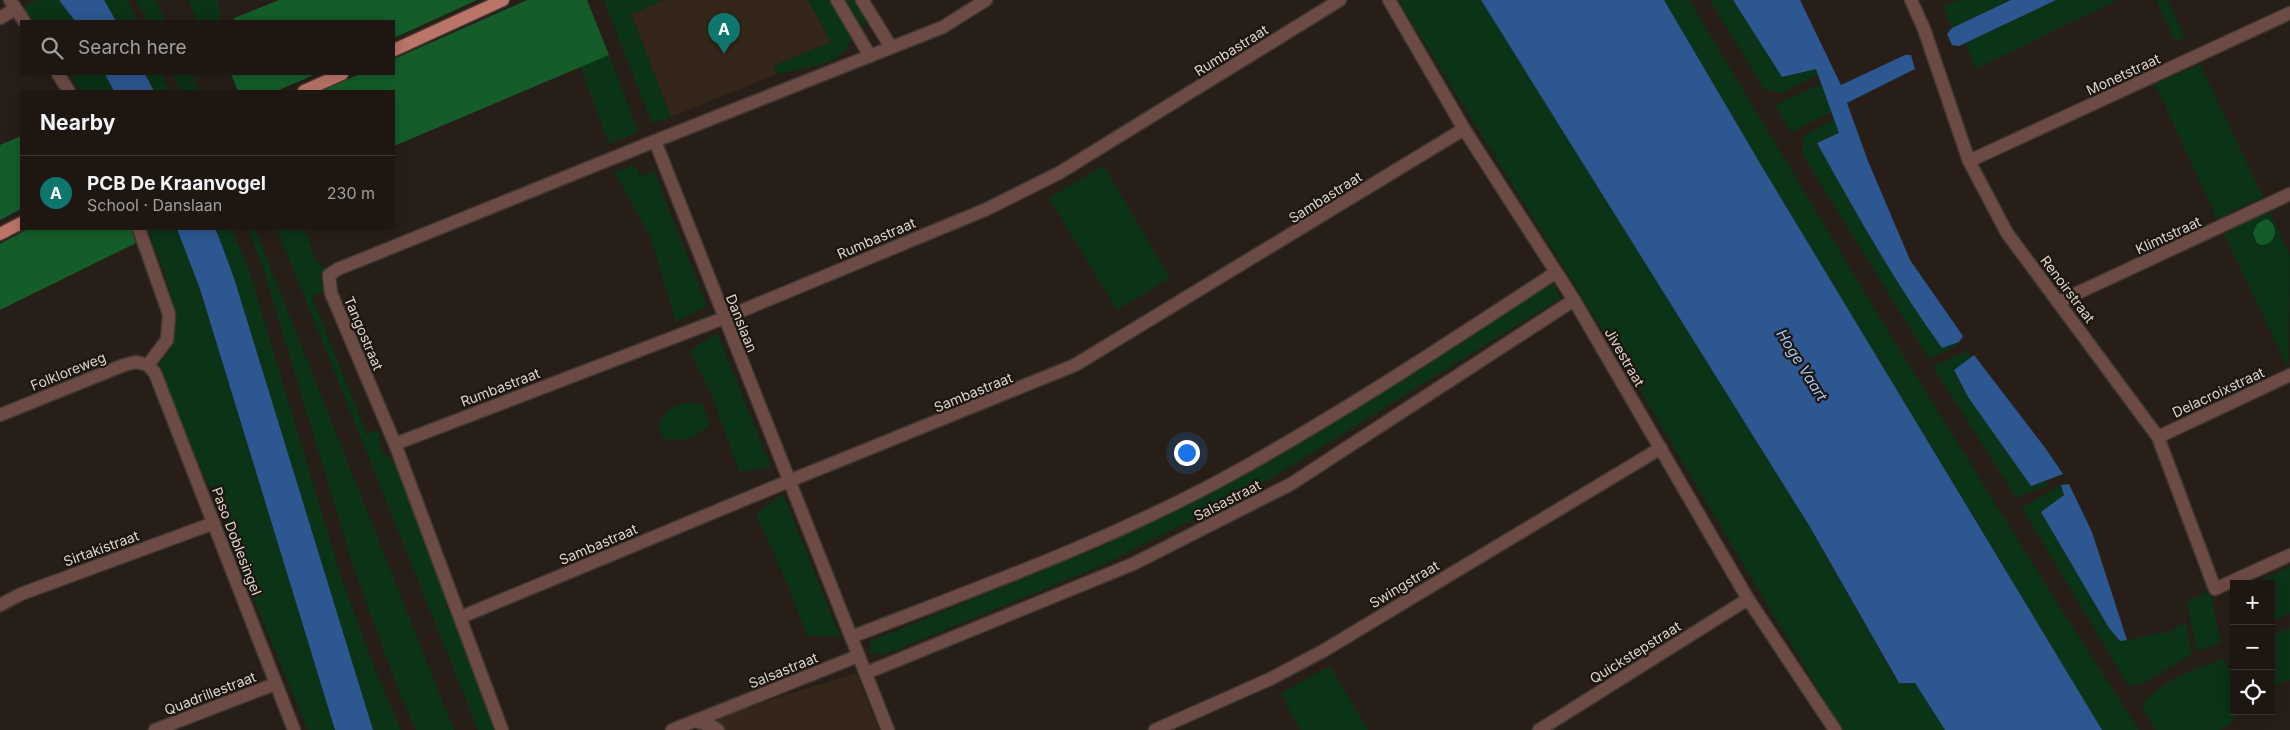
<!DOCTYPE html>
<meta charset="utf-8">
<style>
body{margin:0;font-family:Inter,sans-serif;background:#251f1a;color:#f1f3f6}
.controls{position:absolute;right:15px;bottom:15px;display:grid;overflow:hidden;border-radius:0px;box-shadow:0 2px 12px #0003}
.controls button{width:45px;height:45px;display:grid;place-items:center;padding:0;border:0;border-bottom:1px solid #3b3531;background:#1d1611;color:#f1f3f6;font:25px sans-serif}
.you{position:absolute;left:1186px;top:452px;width:18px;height:18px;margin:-12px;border:4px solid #fff;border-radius:50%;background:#1a73e8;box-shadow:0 0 0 8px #1a73e833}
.badge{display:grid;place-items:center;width:32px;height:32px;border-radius:50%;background:#0f766e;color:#fff;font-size:16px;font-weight:700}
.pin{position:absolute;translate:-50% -41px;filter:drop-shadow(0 1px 2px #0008)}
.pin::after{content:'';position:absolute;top:26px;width:18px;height:15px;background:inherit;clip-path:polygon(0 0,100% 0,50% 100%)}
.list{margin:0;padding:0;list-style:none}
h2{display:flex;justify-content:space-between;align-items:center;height:65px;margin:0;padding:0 20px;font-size:21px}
h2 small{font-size:16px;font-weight:400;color:#a09f9f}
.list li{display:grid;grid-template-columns:32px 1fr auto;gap:15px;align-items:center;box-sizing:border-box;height:75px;padding:0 20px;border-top:1px solid #3b3531}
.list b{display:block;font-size:19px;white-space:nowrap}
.list p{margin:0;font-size:16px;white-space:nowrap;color:#a09f9f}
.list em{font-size:16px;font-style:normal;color:#a09f9f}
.icon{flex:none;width:28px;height:28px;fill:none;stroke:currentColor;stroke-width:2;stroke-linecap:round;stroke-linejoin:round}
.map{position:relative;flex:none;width:2290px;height:730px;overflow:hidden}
.search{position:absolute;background:#1d1611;box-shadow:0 2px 12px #0003;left:20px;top:20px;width:375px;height:55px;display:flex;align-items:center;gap:12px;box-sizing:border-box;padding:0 18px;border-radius:0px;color:#a09f9f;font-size:19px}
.panel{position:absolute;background:#1d1611;box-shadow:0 2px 12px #0003;left:20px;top:90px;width:375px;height:140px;border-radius:0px}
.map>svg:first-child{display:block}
.built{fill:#34271a}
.green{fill:#0b3316}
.forest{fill:#145d2b}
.water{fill:#2c5791}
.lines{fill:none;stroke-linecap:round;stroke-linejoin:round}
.minor-casing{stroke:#403831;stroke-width:15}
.major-casing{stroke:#403831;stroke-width:15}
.minor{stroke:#6d4b45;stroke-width:12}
.major{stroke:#ba7468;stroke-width:12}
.labels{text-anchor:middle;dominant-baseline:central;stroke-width:4.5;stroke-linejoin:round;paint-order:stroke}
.street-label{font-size:14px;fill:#dbd5d0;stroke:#1d150e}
.water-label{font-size:15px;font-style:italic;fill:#a1c6f9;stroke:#1d150e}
</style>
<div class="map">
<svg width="2290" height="730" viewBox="0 0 2290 730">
<rect width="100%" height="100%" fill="#271e17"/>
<g class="built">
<path d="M664,0H808L831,42L774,66L777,74L671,117L631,14Z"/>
<path d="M856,673L879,730H697L732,712Z"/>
</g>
<g class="green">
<path d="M36,0H59L75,21H34L24,8Z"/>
<path d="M104,0H128L137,21H116Z"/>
<path d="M136,0H156L166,21H147Z"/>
<path d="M188,0H218L221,13L219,21H197Z"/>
<path d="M604,0H664L631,14L671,117L652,124Z"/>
<path d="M808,0H830C836,10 847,22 850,33C856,64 798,69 777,74L774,66L831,42Z"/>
<path d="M845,0H855L868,22L866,24L860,25Z"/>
<path d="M1398,0H1481L1810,527L1898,683H1915L1945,730H1842L1644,397Z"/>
<path d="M1664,0H1689L1885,326L2054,598L2139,730H2102L1764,170Z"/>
<path d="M1710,0H1733L1782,77L1816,69L1818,75L1782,93L1764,89Z"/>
<path d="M1959,0H2011L1952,28L1943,7Z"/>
<path d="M2056,0H2117L1976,69L1965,43Z"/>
<path d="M2156,0H2168L2185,38L2175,41Z"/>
<path d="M609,55L638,132L609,144L580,67Z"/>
<path d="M2200,64L2263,197L2217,219L2155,84Z"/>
<path d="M70,74H105L114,91H80Z"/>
<path d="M146,74H162L170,91H154Z"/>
<path d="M172,74H192L199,91H180Z"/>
<path d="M1821,84L1832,112L1791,132L1775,105Z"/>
<path d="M1834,119L1839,133L1817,143C1856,213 1895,283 1942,348L1959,342L1960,344L1929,359L1803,155V137Z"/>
<path d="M635,165L640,176L654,171L707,306L676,322L651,238L615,172Z"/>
<path d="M1104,166L1170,278L1117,310L1049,198Z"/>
<path d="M2269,211L2290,256L2288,368L2224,234Z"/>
<path d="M148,229H177L200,289L335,730H308L225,530L222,502L206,481L158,365C162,360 170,353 172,347C183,310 160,263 148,229Z"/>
<path d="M215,229H232L249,270L341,577L373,665L401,730H373L369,718L234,278Z"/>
<path d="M248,229H255L454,730H416L400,695L355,572L262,265Z"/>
<path d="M277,229H305C309,240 314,265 326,268L320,275L324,291L312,297L367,434L379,430V439L383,452L396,465L443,583L447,596L446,607L455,618L500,730H478Z"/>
<path d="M1552,282L1561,298L1257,487L1105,564L884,655L869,652L871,641L1098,548L1248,471Z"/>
<path d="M717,333L771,467L739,472L711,393L690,351Z"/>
<path d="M1967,351L1971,356L1954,371L1968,397L2031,486L2047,481L2048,486L2016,497L1933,367Z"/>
<path d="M684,403H702L710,424C693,439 687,442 664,439L658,426L667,410Z"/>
<path d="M2061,485L2064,495L2041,512L2109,628L2121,641L2172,631L2178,626L2186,623L2192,654L2140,685H2128L2022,508Z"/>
<path d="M783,494L840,636H807L788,586L756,514Z"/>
<path d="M2290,566V613L2271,622V584H2253Z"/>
<path d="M2210,591L2221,642L2197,652L2187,601Z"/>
<path d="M2290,628V679L2271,688V636Z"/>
<path d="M2224,658L2234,683V711H2241L2228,726L2219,730H2156L2142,706C2160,680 2195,670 2224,658Z"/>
<path d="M1330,666L1368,730H1300L1281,693Z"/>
</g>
<g class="forest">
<path d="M279,0H477L394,38V21H233L234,18Z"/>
<path d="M527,0H587L609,55L394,146V91H320L360,74H394V59Z"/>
<path d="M231,74H316L277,91H238Z"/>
<path d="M21,136V209L0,220V145Z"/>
<path d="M2266,219C2280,224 2277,245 2261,245L2257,243L2253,233L2257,224Z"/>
<path d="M28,229H131L136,243L0,310V244Z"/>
</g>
<g class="water">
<path d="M59,0H104L116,21H75Z"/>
<path d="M1481,0H1664L1764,170L2102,730H1945L1915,683H1899L1810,527Z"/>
<path d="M1733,0H1800L1841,85L1905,55H1911L1915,69L1847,103L1868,161L1910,260L1963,336L1959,342L1942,348C1895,283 1856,213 1817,143L1839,133L1816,69L1782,77Z"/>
<path d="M2011,0H2056L1959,46L1952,45L1947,34L1952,28Z"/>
<path d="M105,74H145L154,91H114Z"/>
<path d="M177,229H215L218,235L234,278L373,730H335L200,289Z"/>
<path d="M1974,355L2046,449L2063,474L2031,486L1968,397L1954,370Z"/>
<path d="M2069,484L2092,532L2127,640L2120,641L2109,628L2041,512L2064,495L2061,485Z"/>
</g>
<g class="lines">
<g class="minor-casing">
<g id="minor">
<path d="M10,0L24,21"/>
<path d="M837,0L870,56"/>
<path d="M862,0L891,47"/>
<path d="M1389,0L1464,129L1574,300L1748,599L1835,730"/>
<path d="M1911,0L1924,29L1969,161L2007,233L2158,437L2215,589L2290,555"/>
<path d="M0,18L12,11"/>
<path d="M58,74L69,91"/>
<path d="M1969,161L2290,13"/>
<path d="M139,229L169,314L167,340L148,365"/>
<path d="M2058,302L2290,194"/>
<path d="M148,365L155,373L294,730"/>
<path d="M0,415L124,365L136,362L148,365"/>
<path d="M2158,437L2290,375"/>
<path d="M395,444L724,318L987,209L1059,173L1340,0"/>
<path d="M0,605L21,594L214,523"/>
<path d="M461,617L789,481L1075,365L1464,129"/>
<path d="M851,637C975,589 1101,544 1219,481C1335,418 1445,345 1555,273"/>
<path d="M866,673L1133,564L1291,484L1574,300"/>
<path d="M695,721L712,726L718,730"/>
<path d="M155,730L275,684"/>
<path d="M502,730L395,444L331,293L329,275L338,269L655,141"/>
<path d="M672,730L858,656"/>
<path d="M888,730L655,141L943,27L986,0"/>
<path d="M1155,730L1270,679L1323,651L1661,448"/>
<path d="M1539,730L1748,599"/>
</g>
</g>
<g class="major-casing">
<g id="major">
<path d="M394,50L503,0"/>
<path d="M304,91L342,74"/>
<path d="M0,234L21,223"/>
</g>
</g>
<use href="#minor" class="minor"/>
<use href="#major" class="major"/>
</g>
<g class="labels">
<g class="street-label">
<text transform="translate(1231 50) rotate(-32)">Rumbastraat</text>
<text transform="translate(2123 74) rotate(-25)">Monetstraat</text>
<text transform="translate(1325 197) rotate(-32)">Sambastraat</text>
<text transform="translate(2168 235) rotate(-25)">Klimtstraat</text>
<text transform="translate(876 238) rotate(-23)">Rumbastraat</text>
<text transform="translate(2068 289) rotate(53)">Renoirstraat</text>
<text transform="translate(742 323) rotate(68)">Danslaan</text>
<text transform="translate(364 333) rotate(67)">Tangostraat</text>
<text transform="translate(1625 357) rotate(60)">Jivestraat</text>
<text transform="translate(68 371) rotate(-22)">Folkloreweg</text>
<text transform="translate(500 387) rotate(-21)">Rumbastraat</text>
<text transform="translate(973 392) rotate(-22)">Sambastraat</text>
<text transform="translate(2218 392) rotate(-25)">Delacroixstraat</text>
<text transform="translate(1227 500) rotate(-27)">Salsastraat</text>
<text transform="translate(237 541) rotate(69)">Paso Doblesingel</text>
<text transform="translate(598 544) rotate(-23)">Sambastraat</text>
<text transform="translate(101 548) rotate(-20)">Sirtakistraat</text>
<text transform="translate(1404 584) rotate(-31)">Swingstraat</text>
<text transform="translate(1635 652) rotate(-32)">Quickstepstraat</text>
<text transform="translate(783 670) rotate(-22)">Salsastraat</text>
<text transform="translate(210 693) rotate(-21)">Quadrillestraat</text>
</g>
<g class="water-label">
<text transform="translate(1802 365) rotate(58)">Hoge Vaart</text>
</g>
</g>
</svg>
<div class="controls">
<button>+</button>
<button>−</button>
<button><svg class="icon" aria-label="locate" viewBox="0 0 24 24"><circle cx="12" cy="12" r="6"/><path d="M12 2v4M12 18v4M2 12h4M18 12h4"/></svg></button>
</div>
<div class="you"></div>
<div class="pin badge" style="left:724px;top:54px">A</div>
<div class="search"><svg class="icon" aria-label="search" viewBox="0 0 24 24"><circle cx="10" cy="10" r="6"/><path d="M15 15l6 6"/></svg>Search here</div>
<section class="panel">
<h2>Nearby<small></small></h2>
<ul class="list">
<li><span class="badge">A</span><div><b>PCB De Kraanvogel</b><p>School · Danslaan</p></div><em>230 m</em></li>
</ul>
</section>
</div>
